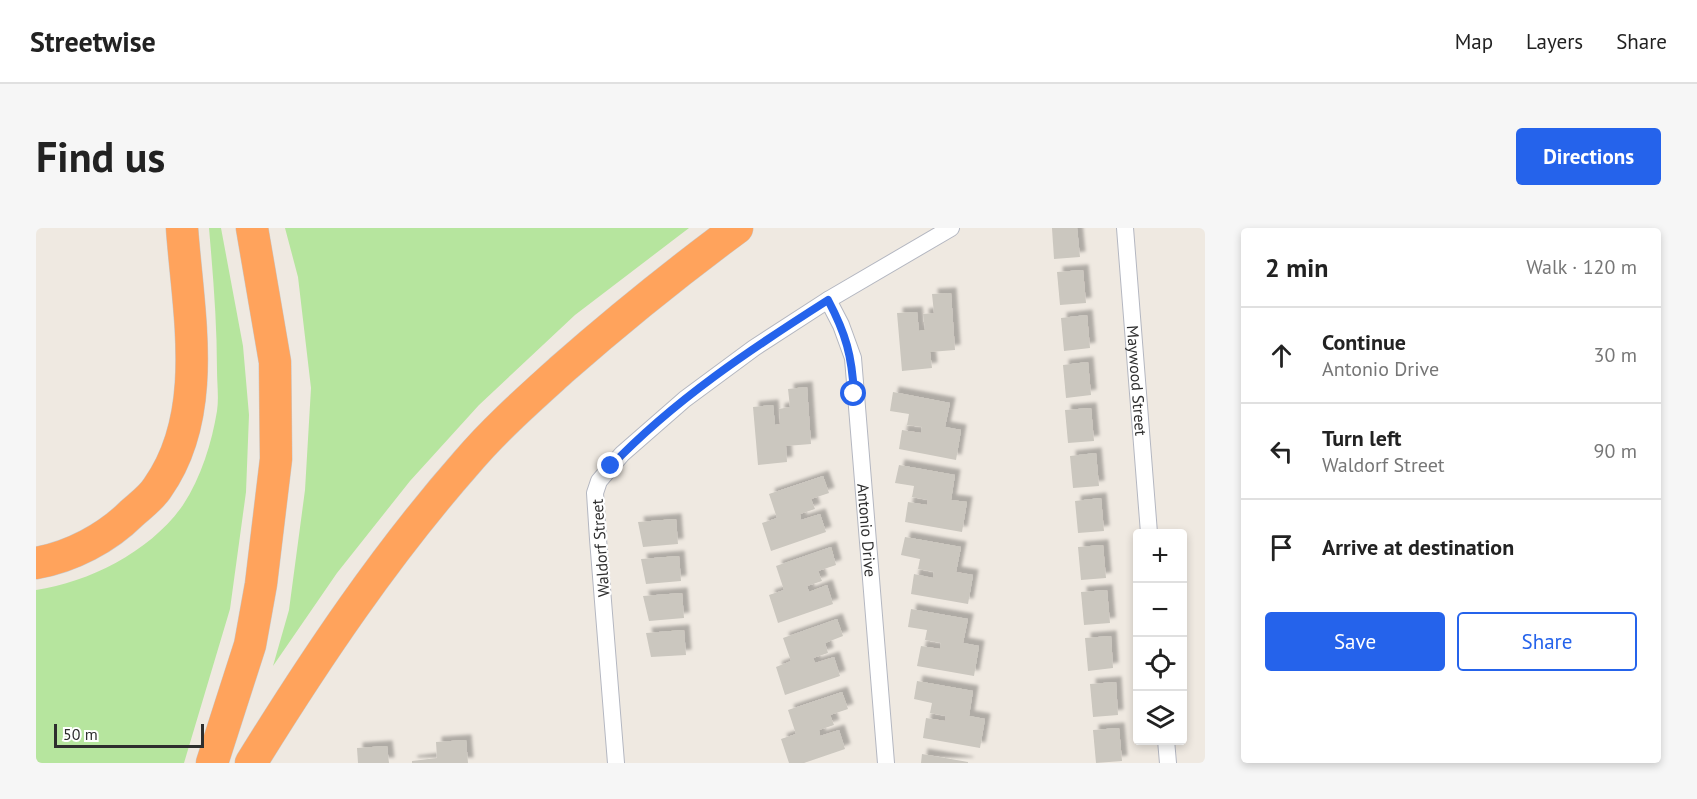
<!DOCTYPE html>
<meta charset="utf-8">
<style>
body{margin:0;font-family:"PT Sans",sans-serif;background:#f6f6f6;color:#222}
.controls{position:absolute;right:18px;bottom:18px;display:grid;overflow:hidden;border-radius:6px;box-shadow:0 3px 9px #0003}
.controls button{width:54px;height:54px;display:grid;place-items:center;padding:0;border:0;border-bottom:2px solid #e0e0e0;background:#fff;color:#222;font:30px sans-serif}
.scale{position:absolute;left:18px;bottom:15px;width:150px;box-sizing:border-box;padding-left:6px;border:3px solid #2e2e2e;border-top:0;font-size:16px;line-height:21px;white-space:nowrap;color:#2e2e2e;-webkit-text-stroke:4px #fff;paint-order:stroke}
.stop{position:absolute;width:18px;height:18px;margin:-14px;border:4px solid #2563eb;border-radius:50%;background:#fff}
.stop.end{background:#2563eb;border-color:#fff;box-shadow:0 2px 6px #0008}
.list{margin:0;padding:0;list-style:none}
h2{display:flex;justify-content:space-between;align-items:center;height:78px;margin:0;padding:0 24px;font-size:26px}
h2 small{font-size:20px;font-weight:400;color:#767676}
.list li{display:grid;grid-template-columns:39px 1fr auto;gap:18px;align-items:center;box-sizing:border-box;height:96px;padding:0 24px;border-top:2px solid #e0e0e0}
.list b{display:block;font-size:22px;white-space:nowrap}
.list p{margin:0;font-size:20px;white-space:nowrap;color:#767676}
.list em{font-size:20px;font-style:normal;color:#767676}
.actions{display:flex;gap:12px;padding:18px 24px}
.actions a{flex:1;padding:14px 0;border:2px solid #2563eb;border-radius:6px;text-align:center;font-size:21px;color:#2563eb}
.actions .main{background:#2563eb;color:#fff}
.icon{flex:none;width:33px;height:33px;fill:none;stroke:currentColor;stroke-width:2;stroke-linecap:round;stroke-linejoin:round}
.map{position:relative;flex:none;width:1169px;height:535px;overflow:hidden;border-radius:6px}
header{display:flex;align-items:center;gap:36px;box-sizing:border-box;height:84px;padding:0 30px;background:#fff;border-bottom:2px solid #e0e0e0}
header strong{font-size:28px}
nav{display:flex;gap:33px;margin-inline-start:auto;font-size:21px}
.intro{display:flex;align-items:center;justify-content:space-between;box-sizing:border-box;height:144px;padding:0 36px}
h1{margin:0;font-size:42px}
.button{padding:15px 27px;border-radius:6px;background:#2563eb;color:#fff;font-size:21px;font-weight:700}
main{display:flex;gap:36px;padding:0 36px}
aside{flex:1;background:#fff;border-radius:6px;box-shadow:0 3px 9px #0003}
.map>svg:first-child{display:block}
.green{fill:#b6e59e}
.building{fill:#cbc7bf;filter:url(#shadow)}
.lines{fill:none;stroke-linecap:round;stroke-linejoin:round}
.street-casing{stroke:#b4b7c1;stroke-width:18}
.highway-casing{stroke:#c9c9c9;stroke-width:33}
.street{stroke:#fff;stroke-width:16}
.highway{stroke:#ffa35c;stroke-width:32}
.route{stroke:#2563eb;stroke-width:8}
.labels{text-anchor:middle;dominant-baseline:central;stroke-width:4.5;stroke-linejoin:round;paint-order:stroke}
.street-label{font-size:16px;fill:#2e2e2e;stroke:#fff}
</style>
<header>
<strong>Streetwise</strong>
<nav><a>Map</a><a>Layers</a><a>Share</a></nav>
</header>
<div class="intro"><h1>Find us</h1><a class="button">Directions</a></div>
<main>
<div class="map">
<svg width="1169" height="535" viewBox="0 0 1169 535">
<defs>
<filter id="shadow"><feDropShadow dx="5.5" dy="-5.5" stdDeviation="1.5" flood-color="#0004"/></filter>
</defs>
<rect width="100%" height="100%" fill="#efe9e1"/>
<g class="green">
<path d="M173,0H185L207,118L213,187L210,264L194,381L148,535H0V362C54,354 115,323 147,277C165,250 176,214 181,183C183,170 181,155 181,142C181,94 177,47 173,0Z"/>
<path d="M249,0H653L539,87L443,177L374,253L301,345L237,438L253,382L269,262L275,160L262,49Z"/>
</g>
<g class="building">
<path d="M1016,0H1041L1044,29L1018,31Z"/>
<path d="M1047,42L1050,75L1024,77L1021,44Z"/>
<path d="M915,65L919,122L894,124L896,140L866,143L861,85L881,84L883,103L889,102L887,86L898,85L896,66Z"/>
<path d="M1051,87L1054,120L1028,123L1025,90Z"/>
<path d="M1052,134L1055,167L1030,170L1027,137Z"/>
<path d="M771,159L775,216L750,218L751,234L722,237L717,179L737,177L739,197L744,196L743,181L754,179L752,161Z"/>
<path d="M857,164L914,175L909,199L925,202L920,232L863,221L866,202L885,205L886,199L871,197L873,186L854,183Z"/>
<path d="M1055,180L1058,213L1032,215L1029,182Z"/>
<path d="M1060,225L1063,258L1037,260L1034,228Z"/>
<path d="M863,237L919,247L915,272L931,274L926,304L869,294L872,274L891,277L892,272L876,269L878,258L859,255Z"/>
<path d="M787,248L793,265L775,271L779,281L764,286L765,292L784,286L790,304L735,323L726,295L741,290L733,266Z"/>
<path d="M1065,270L1068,303L1042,305L1039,273Z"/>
<path d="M640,291L642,316L607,319L602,294Z"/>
<path d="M869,309L925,319L920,344L937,347L932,376L875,366L878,346L897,350L898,344L882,341L884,331L865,327Z"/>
<path d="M1067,317L1070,350L1045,352L1042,319Z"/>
<path d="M795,319L800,337L782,343L786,353L771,358L773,364L791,357L797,376L742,395L733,367L748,362L740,338Z"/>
<path d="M643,328L645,353L610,356L605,331Z"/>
<path d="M1071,362L1074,395L1048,397L1045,364Z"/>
<path d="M646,365L648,390L613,393L607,368Z"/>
<path d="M875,381L932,391L927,415L943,418L938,448L881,438L885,418L904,421L905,415L889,412L891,402L872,399Z"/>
<path d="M801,391L807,408L789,415L792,425L777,430L779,435L798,429L804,448L749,467L740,439L755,433L747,410Z"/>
<path d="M648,402L650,427L615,429L610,405Z"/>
<path d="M1075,408L1077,440L1052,443L1049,410Z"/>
<path d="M881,453L937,463L933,488L949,491L944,520L887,510L890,490L909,493L910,488L894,485L896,475L878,471Z"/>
<path d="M1080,454L1082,487L1057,489L1054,456Z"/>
<path d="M806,464L812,481L794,487L798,497L783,502L784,508L803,502L809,521L768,535H753L745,511L760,506L752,482Z"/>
<path d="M1083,500L1086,533L1060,535L1057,502Z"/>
<path d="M430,512L432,535H376V533L401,530L400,514Z"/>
<path d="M351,518L353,535H322L321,520Z"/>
<path d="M886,526L932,534V535H885Z"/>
</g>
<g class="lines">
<g class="street-casing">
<g id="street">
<path id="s1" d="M1089,0L1113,305"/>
<path id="s2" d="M792,72L805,97L817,130L850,535"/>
<path d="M1130,512L1132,535"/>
<path d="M580,535L562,311L559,265L563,253L586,226L649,171L718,120L792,72L915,0"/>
</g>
</g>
<g class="highway-casing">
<g id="highway">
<path d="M0,335C35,329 71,310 96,285C105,277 116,269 122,259C174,185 152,84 146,0"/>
<path d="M176,535L214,417L225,356L240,231L239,134L216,0"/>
<path d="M215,535C280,430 349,327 431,234C459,201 493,171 525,142C582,92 640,45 701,0"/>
</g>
</g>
<use href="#street" class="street"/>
<use href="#highway" class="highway"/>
</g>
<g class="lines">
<path class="route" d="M575,238C638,172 715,121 792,72C810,106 816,128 818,166"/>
</g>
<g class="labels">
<g class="street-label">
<text stroke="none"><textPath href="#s1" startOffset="153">Maywood Street</textPath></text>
<text stroke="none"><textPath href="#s2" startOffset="236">Antonio Drive</textPath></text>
<text transform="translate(564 320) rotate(-94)">Waldorf Street</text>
</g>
</g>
</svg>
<div class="controls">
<button>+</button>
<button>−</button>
<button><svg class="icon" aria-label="locate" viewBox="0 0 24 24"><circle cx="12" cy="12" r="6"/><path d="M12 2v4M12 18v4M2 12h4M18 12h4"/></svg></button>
<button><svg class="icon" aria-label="layers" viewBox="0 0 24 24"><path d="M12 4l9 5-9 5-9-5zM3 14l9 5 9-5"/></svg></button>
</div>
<div class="scale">50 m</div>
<div class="stop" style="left:818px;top:166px"></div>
<div class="stop end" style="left:575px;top:238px"></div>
</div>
<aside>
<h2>2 min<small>Walk · 120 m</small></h2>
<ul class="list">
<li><svg class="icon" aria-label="ahead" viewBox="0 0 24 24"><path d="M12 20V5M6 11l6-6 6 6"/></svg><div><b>Continue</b><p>Antonio Drive</p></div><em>30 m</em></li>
<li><svg class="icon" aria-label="left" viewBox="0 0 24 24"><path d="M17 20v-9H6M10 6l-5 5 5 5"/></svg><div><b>Turn left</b><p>Waldorf Street</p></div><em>90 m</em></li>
<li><svg class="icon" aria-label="arrive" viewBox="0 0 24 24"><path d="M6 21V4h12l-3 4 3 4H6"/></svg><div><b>Arrive at destination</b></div></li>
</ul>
<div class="actions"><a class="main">Save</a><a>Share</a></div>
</aside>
</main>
